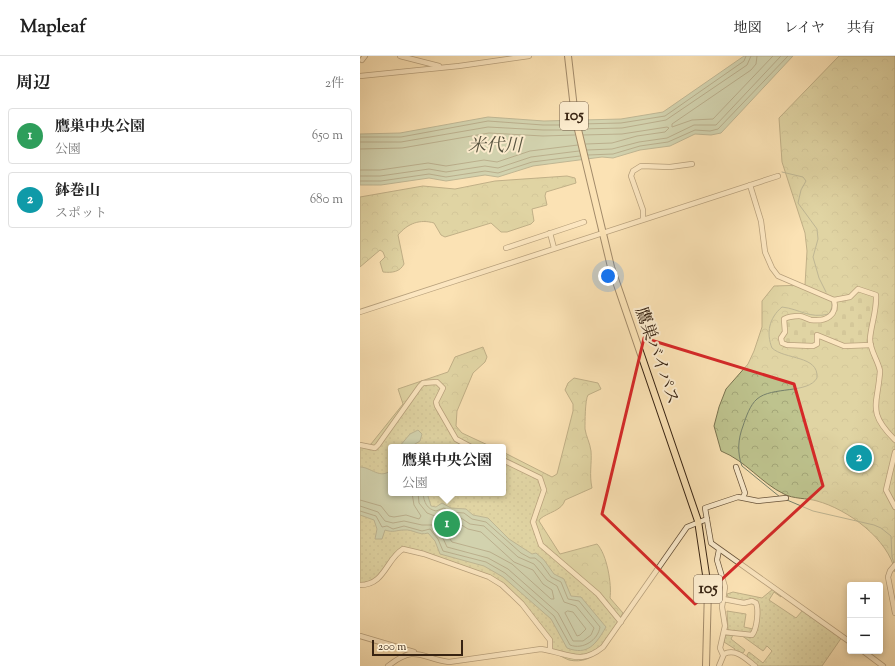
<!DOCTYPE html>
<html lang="ja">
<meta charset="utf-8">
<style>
body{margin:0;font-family:"Sorts Mill Goudy","Noto Serif JP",serif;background:#f2f2f2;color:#222}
.controls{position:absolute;right:12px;bottom:12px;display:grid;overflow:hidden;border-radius:4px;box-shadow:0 2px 6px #0003}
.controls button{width:36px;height:36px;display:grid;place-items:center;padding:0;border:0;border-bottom:1px solid #e0e0e0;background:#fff;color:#222;font:20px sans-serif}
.scale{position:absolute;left:12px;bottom:10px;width:91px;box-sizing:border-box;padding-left:4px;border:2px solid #372312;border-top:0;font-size:11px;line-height:14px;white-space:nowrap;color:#372312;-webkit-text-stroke:3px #fcecce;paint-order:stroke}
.you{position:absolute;left:248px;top:220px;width:14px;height:14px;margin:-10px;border:3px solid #fff;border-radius:50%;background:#1a73e8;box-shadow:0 0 0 6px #1a73e833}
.badge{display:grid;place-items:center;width:26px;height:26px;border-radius:50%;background:#ea580c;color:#fff;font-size:13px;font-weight:700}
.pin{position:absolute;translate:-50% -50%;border:2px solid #fff;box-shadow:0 1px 4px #0006}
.popup{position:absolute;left:28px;top:388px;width:118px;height:52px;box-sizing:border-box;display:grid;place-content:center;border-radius:4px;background:#fff;filter:drop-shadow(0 1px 3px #0005);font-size:13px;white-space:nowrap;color:#767676}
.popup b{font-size:15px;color:#222}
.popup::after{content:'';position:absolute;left:50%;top:100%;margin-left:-8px;border:8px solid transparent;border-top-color:#fff}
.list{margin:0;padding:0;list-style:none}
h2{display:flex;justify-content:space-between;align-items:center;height:52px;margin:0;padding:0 16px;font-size:17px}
h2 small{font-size:13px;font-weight:400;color:#767676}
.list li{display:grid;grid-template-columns:26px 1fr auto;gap:12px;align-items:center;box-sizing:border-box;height:56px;margin:0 8px 8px;padding:0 8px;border:1px solid #e0e0e0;border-radius:4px}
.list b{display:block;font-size:15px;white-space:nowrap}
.list p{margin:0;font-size:13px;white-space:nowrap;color:#767676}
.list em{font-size:13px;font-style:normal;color:#767676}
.map{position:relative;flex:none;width:535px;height:610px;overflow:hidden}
header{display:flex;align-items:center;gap:24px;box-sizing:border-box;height:56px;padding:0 20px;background:#fff;border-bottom:1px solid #e0e0e0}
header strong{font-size:19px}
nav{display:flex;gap:22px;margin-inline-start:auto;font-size:14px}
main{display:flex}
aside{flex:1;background:#fff}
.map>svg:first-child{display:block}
.green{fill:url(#green-dots);stroke:#7a7350}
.forest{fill:url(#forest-crowns);stroke:#7a7350}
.cemetery{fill:url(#cemetery-stones);stroke:#7a7350}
.water{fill:#a0bfa7;stroke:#76816b}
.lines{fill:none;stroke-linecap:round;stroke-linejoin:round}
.shore{stroke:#6c715c;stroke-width:1}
.stream{stroke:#76816b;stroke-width:1}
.minor-casing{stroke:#68533a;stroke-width:6}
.highway-casing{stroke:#372312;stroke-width:8}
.minor{stroke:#fcecce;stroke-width:4.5}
.highway{stroke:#fbe2b4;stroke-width:6}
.marked{fill:none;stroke:#d62828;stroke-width:3;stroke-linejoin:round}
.labels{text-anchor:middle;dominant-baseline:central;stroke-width:4;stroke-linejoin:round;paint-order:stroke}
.shield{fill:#fcecce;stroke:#725f4a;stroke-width:1}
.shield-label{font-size:16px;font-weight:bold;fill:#372312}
.street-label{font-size:17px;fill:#372312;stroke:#fcecce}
.water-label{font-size:18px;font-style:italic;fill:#56523f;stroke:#fcecce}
</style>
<header>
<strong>Mapleaf</strong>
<nav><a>地図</a><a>レイヤ</a><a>共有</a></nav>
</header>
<main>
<aside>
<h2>周辺<small>2件</small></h2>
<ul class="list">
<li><span class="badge" style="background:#2e9e5b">1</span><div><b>鷹巣中央公園</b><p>公園</p></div><em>650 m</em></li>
<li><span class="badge" style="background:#0f9aa8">2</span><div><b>鉢巻山</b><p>スポット</p></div><em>680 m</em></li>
</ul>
</aside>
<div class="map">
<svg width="535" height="610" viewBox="0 0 535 610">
<defs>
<pattern id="green-dots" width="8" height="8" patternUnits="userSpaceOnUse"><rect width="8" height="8" fill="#bec38e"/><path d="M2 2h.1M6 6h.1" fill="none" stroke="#a4a779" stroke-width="1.8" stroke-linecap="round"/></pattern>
<pattern id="forest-crowns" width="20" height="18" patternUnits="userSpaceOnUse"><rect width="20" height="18" fill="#bec38e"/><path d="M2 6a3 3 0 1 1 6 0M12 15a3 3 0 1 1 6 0" fill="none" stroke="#a4a779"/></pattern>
<pattern id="cemetery-stones" width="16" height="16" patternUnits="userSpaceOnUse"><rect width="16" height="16" fill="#bec38e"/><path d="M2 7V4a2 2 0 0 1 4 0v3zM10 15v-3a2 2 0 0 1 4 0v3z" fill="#a4a779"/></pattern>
</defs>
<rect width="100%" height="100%" fill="#fbe2b4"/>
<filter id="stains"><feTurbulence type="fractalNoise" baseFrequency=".005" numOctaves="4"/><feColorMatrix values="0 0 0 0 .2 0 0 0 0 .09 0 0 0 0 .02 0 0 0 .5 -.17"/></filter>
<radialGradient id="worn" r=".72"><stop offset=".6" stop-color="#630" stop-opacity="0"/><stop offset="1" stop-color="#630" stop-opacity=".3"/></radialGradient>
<g class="green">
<path d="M77,326L83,332L76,346L111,391H31V437H143V404L176,419L184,429L173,466L215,516L261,566C249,583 236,610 209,604C203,602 196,597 190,594L191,588L166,553L129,521L43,493L16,525L0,529V389L15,392L63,327Z"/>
<path d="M413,533L422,539L421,541L414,536L409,544L436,562L443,554L482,581L462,610H398L388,602L387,599L389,596L403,607L412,595L407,590L403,595L381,579L392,580L399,553L393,543L383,545L368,541L367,538L373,536L402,542Z"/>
<path d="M367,555L386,558L384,571L393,573L390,577L368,574Z"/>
<path d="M367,579H373L371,583L385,594L383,597L374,595L375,593L364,586L365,580Z"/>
</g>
<g class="forest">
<path d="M479,0H535V516C529,483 487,453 457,445C447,442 433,443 424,438C401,427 386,405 361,395L354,370L359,351L366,333L388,308L394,295L402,271V245L414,230L445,229L447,195L445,177L422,106L419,62Z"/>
<path d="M207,120L215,122L216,127L186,136L185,140L187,149L172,153L174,165L171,168L147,176H141L131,167L85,181L81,179L74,167C60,163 48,167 38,179L44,208C40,216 32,217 23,216L20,206L25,201L23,196L20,194L0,211V141L63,130L95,133L135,125Z"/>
<path d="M123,291L127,301L125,306L113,317L97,355L96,370L102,377L132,391H111L101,387L77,350L83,332L77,326L64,327L15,392L6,390L11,388L43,348L38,333L88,316L95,301Z"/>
<path d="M214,322L238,327L241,333L228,339C225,344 225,366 225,373C226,380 230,387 231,395C232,408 229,418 232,432L205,444C202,455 188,456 180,463L179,465L200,498L237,488C247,498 252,529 250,542L263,557L259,564L245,546L185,493L174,471L184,434L180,422L143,404V396L192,421L197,418L213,355V348L205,334L208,327Z"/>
</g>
<path class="cemetery" d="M498,233L516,239L511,289L484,290L457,279V288L427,289L421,282L424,278L423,264L440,260L459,264L472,258L474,244L490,241Z"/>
<g class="water">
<path d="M384,0H433L361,77L351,79L335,78L310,90L280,94L253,102L242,101L173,110L138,121L125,119L86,125L69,122L21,129H0V78L40,77L128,61L184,65L261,63L303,56Z"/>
<path d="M58,374L62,378L60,385L50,391H39L50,378Z"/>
<path d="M0,411C11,411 20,424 31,414V437H67L71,450L76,451L82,447L91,452L106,453L113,459L128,462L149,483L172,498L176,497L184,504L194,518L204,523L211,540L221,541L246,571C236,588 228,600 207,592L191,563L143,521L124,510L80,498L75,485L68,477C59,480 53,473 44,474C36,474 34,477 25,474L22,483H15L17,473L14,464L0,459Z"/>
</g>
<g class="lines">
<g class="shore">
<path d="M397,0L396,8L391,14L312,68V71L332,64L353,63L413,0"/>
<path d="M221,68L261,67L305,60L384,5L386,0"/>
<path d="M222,73L262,72L306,64L387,9L391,0"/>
<path d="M223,79L262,78L307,71L309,72L305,76L277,80L252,87L226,88"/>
<path d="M0,81H41L128,65L183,69H213"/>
<path d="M0,86H41L128,71L183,74H214"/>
<path d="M0,93L42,92L129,77L183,80L215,79"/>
<path d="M227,94L252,93L279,86L307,82L334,69H356L421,0"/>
<path d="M228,99L253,98L280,90L308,86L335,74L350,75L358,73L428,0"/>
<path d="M0,114H20L68,107L86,110L124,104L137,106L170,95L218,89"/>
<path d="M0,120H20L69,113L86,116L125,110L138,112L171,101L219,95"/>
<path d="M0,125H21L69,118L86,121L125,115L138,117L172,106L220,100"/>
<path d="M0,444L21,450L29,460L34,461L46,459L59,463L61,460L54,449L52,437"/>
<path d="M0,450L18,456L25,465L33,467L44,465L62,469H72L82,480L87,491L128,502L148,513L198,557L213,585H223L231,579L234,572L216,550L204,546L197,530L187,524L174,508L158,501L124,470L110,468L101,462L89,461L83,458L75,460L67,457L59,447L58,437"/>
<path d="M0,455L16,460L22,471L27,470L33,473L44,470L62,475L70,473L78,483L83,495L126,506L145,517L194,560L210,589C223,594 238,584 240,571L219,545L208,543L201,526L191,521L181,507L175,502H170L161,497L126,466L112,463L104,457L90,456L84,452L76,455C67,453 64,447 63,437"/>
<path d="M82,465L100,468L108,473L121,476L154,506L173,514L183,528L192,534L194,543H191L152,508L130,496L92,486L80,468Z"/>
<path d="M208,555L213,556L226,573L220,579L217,580L205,557Z"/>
</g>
<g class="stream">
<path d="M422,116L443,121L446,125L441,134L438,147L457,173L458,183L453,201L459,222L466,236"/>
<path d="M420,441L382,410C377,397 378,383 383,370C386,361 390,349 397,343C412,330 448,338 457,322C459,299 425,304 412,292C406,277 409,262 422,251C440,253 449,263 469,258L472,251V246"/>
<path d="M427,444L453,455L514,469L521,472L531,480L532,501L534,507"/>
</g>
<g class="minor-casing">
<g id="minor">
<path d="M40,0L79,10"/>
<path d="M2,4L5,0"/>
<path d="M0,20L99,10L169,0"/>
<path d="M390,129L401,165L405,196L412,212L418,220L474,244L490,241L498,233L516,239C517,255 511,268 510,283C510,295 518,304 520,315C518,349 506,355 535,384"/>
<path d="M283,163V154L271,120L273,115L281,110L310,111L332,108"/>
<path d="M190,177L194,192"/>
<path d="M146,192L224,166"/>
<path d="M474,244C478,259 466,266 451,264C447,263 443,260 439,260C434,260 428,261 424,263L425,276L421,282L422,287L427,289L453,290L457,288V279L484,290L511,289"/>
<path d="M0,256L418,120"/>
<path d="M0,389L15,392L18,389L60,330L63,327L77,326L83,332L76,346L77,350L96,383L111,391"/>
<path d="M535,396L526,434L535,451"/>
<path d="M143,404L180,422L184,434L173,466L181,489L238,538L261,566"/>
<path d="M376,411L385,437L383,441"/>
<path d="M426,442L398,445L378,441L345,452L351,487L490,586"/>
<path d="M359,494L357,504L365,531L362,551L365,570L360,592L363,599"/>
<path d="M535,509L530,515L528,521L535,557"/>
<path d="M0,529C25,529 26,503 43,493L64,498L129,521L142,529L162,548L190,584V594"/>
<path d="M363,543L384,547L392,545L396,547C399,554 397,573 392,579L364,576"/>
<path d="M0,580L54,596"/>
<path d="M503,595L523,610"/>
<path d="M28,610C56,588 60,602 89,606L181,593C208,597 220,610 243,591L327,471L347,463"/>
<path d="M359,610L364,598C376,592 386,603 395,610"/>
</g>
</g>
<g class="highway-casing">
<path id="highway" d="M208,0L215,61L251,211L338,465L348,532L346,610"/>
</g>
<use href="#minor" class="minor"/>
<use href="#highway" class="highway"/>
</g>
<path d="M0 0H535V610H0ZM284,282L434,328L463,430L335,548L242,458Z" fill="#fbe2b4" fill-opacity=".55" fill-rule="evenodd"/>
<path class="marked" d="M284,282L434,328L463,430L335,548L242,458Z"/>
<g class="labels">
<g class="shield">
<rect x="200" y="46" width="28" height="28" rx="3"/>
<rect x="334" y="519" width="28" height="28" rx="3"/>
</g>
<g class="shield-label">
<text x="214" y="60">105</text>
<text x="348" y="533">105</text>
</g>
<g class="street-label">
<text transform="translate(296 300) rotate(71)">鷹巣バイパス</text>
</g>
<g class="water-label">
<text x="135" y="91">米代川</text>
</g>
</g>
<rect width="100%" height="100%" filter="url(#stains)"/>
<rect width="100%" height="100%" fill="url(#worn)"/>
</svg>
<div class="controls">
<button>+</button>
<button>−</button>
</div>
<div class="scale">200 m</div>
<div class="you"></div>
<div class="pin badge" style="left:87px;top:468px;background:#2e9e5b">1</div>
<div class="popup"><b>鷹巣中央公園</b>公園</div>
<div class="pin badge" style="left:499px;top:402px;background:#0f9aa8">2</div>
</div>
</main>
